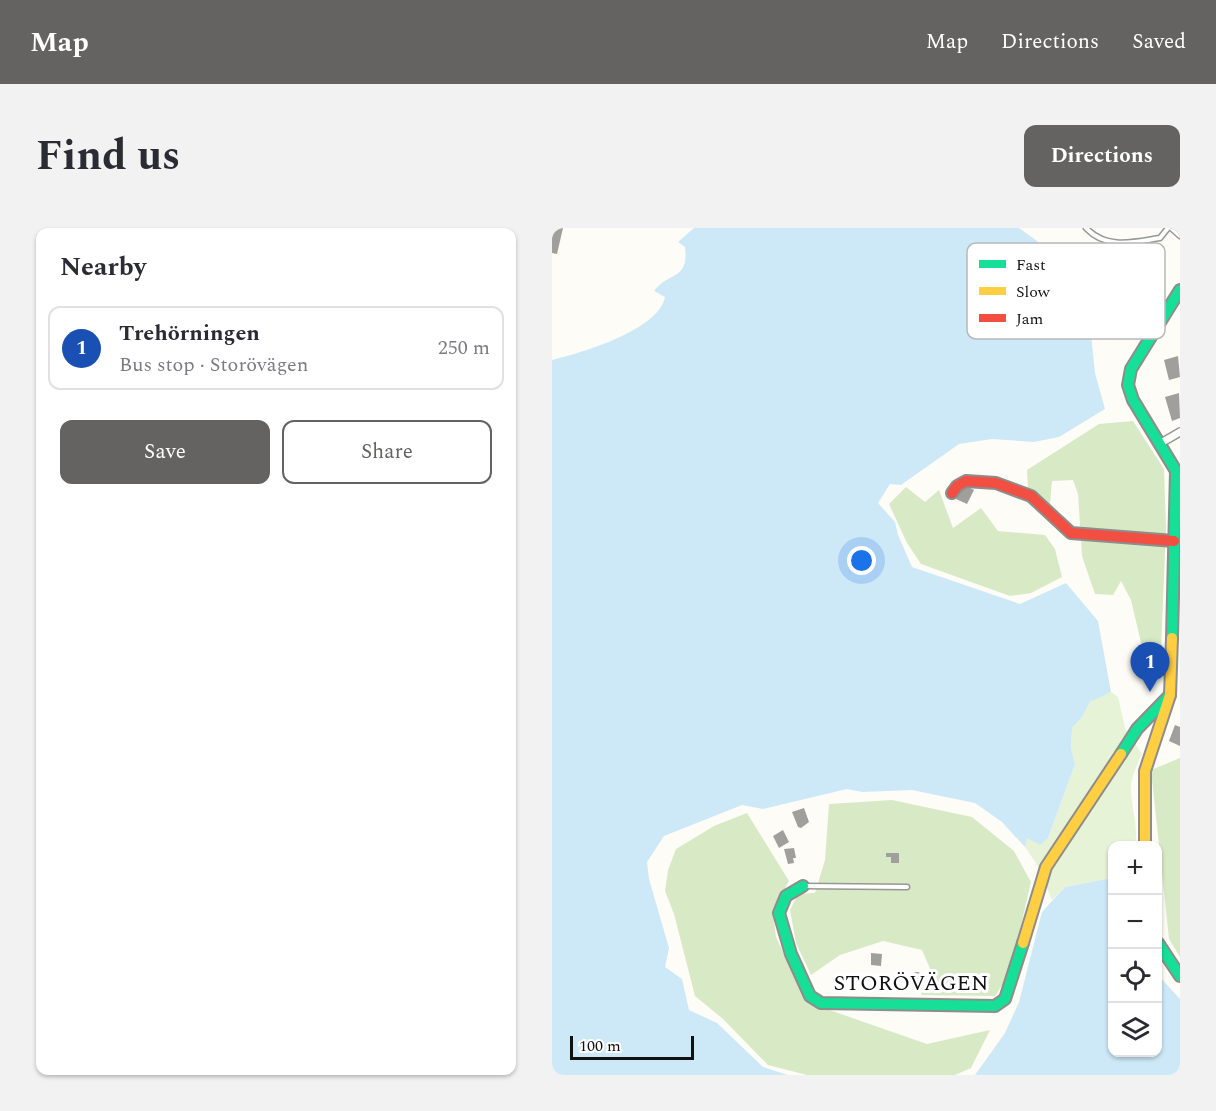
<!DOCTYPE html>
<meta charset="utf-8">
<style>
body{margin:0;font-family:Spectral,serif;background:#f2f2f3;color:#2b2b33}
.controls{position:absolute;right:18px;bottom:18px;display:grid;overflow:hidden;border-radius:12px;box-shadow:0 2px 4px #0004}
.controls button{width:54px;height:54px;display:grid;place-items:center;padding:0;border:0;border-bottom:2px solid #e1e1e2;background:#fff;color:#2b2b33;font:30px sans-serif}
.scale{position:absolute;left:18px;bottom:15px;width:124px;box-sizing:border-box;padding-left:6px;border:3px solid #111;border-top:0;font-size:16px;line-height:21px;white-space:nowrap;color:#111;-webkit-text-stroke:4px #fff;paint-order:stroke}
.you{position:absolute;left:310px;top:333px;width:21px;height:21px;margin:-15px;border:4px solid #fff;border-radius:50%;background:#1a73e8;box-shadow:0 0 0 9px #1a73e833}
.badge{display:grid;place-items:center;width:39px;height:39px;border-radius:50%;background:#646362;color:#fff;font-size:20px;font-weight:700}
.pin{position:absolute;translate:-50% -50px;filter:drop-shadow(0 2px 3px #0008)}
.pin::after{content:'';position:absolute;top:32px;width:21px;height:18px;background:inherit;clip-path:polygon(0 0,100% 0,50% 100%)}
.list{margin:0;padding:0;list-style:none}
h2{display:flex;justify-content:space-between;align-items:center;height:78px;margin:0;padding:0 24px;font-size:26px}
h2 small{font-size:20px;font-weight:400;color:#7c7c81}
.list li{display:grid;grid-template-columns:39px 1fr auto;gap:18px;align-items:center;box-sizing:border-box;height:84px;margin:0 12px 12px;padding:0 12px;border:2px solid #e1e1e2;border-radius:12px}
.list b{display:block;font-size:22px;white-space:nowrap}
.list p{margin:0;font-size:20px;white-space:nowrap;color:#7c7c81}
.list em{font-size:20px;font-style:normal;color:#7c7c81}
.actions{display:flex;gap:12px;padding:18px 24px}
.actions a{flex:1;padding:14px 0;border:2px solid #646362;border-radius:12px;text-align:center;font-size:21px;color:#646362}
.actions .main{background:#646362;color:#fff}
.icon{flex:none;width:33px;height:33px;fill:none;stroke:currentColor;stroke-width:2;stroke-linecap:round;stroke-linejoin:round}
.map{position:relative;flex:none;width:628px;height:847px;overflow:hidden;border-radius:12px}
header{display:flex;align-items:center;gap:36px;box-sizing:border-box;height:84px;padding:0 30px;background:#646362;color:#fff}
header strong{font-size:28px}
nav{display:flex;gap:33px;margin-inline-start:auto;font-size:21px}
.intro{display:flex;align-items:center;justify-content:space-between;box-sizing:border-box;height:144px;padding:0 36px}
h1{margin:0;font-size:42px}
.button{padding:15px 27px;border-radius:12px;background:#646362;color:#fff;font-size:21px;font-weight:700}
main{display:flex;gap:36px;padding:0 36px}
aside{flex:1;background:#fff;border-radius:12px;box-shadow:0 2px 4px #0004}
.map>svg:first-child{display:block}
.green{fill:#e7f3d7}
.forest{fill:#d8eac5}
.water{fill:#cde8f7}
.building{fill:#a19f9c}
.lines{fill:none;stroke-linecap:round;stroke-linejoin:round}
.lane-casing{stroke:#979795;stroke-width:7}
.street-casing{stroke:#979795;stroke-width:10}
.fast-casing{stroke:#8e8d8b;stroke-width:14}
.slow-casing{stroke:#8e8d8b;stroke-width:14}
.jam-casing{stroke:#8e8d8b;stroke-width:14}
.lane{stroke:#fffffe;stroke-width:4}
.street{stroke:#fffffe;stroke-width:7}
.fast{stroke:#16e098;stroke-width:10}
.slow{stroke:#ffcf43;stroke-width:10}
.jam{stroke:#f24e42;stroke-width:10}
.labels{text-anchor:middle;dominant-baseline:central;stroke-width:6;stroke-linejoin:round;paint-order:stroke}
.street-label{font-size:22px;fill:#111;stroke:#fff}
.key{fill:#fff;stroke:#b8b8b8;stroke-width:1.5}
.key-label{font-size:16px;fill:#111}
</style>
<header>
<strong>Map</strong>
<nav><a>Map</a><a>Directions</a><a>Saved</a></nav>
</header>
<div class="intro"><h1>Find us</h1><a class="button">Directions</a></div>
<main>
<aside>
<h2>Nearby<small></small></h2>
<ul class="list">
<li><span class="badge" style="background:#1a4fb4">1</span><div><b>Trehörningen</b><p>Bus stop · Storövägen</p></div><em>250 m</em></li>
</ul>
<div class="actions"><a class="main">Save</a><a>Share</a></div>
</aside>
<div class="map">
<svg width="628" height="847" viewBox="0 0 628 847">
<rect width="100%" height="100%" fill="#fdfcf7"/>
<path class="green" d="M559,464L566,469L573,500L590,526C586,535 580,547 579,557C578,578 587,597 583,617L560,618V650L513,659L500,672L486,638L473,619L474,610H496L523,536L519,520L520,500L530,489L538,474Z"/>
<g class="forest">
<path d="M581,193L612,241L614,300L609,421L591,423L579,372L569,353L561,367L543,366L530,328L526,266L521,252L500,253L498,277L476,263L475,242L547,196Z"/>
<path d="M354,259L373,274L387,262L401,300L429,280L446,303L493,307L503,321L510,349L479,365L458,368L369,336L355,315L337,276Z"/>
<path d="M628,530V729L617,711L599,542Z"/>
<path d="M340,572L420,589L462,623L479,654L458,745L443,768L369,767L379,743L370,722L331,713L288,727L259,747L244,715L238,682L246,666L263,665L273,632L277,576Z"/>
<path d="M195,585L237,653L221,684L224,709L246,756L263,777L375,816L438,802L419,840L403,847H255L216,837L171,791L143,768L122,686L113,663L116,642L124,621L162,598Z"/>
</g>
<g class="water">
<path d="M142,0H467L485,13L490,21L508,23L534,58L543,145L553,181L507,209L482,214L440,211L407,216L349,257L338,256L326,275L343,294L346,307L360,339L468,376L514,355L546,393L559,464L538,474L530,489L520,500L519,520L523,536L496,610L488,617L475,610L473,619L450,594L423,575L360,562L310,564L295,561L211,581L190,577L112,608L95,634L97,651L117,720L113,739L130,751L137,782L165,795L211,839L236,847H0V132C29,125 107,102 113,69L102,63C117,43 137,53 133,19L126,14Z"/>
<path d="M560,650V824H606V747L628,771V847H423L453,805L467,774L490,684L513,659Z"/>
</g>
<g class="building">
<path d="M0,0H11L5,26L0,25Z"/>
<path d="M626,128L628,149L617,152L612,132Z"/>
<path d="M627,165L628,190L620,193L613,169Z"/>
<path d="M410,256L422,262L415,276L404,271Z"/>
<path d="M623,497L628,499V518L617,513Z"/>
<path d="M252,580L257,594L249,600L246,599L240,584Z"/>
<path d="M231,602L237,614L227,620L221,608Z"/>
<path d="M242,620L244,630H241L242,635L236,636L232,621Z"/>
<path d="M334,625H347V635H339V629H334Z"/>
<path d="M319,725L330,726L329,738L319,737Z"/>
<circle cx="365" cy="749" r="5"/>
</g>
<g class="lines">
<g class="lane-casing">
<g id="lane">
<path d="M534,0C555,22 582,14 608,10L616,0"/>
<path d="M619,0L628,8"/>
<path d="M252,658L355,659"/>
</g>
</g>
<g class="street-casing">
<path id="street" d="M609,215L628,204"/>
</g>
<g class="fast-casing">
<g id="fast">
<path d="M620,410L624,243L581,172L576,157L579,141L628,62"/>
<path d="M569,526L585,501L618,467"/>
<path d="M251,658L234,668L227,685L239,726L258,768L269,775L443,778L453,771L471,715"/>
<path d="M606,715L628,748"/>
</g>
</g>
<g class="slow-casing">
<g id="slow">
<path d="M593,618V543L618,467L620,410"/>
<path d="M471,715L494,639L569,526"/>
</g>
</g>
<g class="jam-casing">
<path id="jam" d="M400,265L405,258L414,253L444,255L479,268L519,305L622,313"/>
</g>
<use href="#lane" class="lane"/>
<use href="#street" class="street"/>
<use href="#fast" class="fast"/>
<use href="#slow" class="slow"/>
<use href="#jam" class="jam"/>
</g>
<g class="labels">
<g class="street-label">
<text x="359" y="755">STORÖVÄGEN</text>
</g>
</g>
<rect x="415" y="15" width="198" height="96" rx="9" class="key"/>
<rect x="427" y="32" width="27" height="8" fill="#16e098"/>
<rect x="427" y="59" width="27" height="8" fill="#ffcf43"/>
<rect x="427" y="86" width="27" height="8" fill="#f24e42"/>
<g class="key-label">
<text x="464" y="42">Fast</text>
<text x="464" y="69">Slow</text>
<text x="464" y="96">Jam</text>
</g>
</svg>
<div class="controls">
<button>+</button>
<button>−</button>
<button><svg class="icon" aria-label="locate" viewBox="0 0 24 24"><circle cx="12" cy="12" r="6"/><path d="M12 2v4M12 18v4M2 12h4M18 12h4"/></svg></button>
<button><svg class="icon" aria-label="layers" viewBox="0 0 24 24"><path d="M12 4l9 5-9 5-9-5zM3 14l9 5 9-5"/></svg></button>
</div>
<div class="scale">100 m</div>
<div class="you"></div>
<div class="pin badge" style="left:598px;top:464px;background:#1a4fb4">1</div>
</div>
</main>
